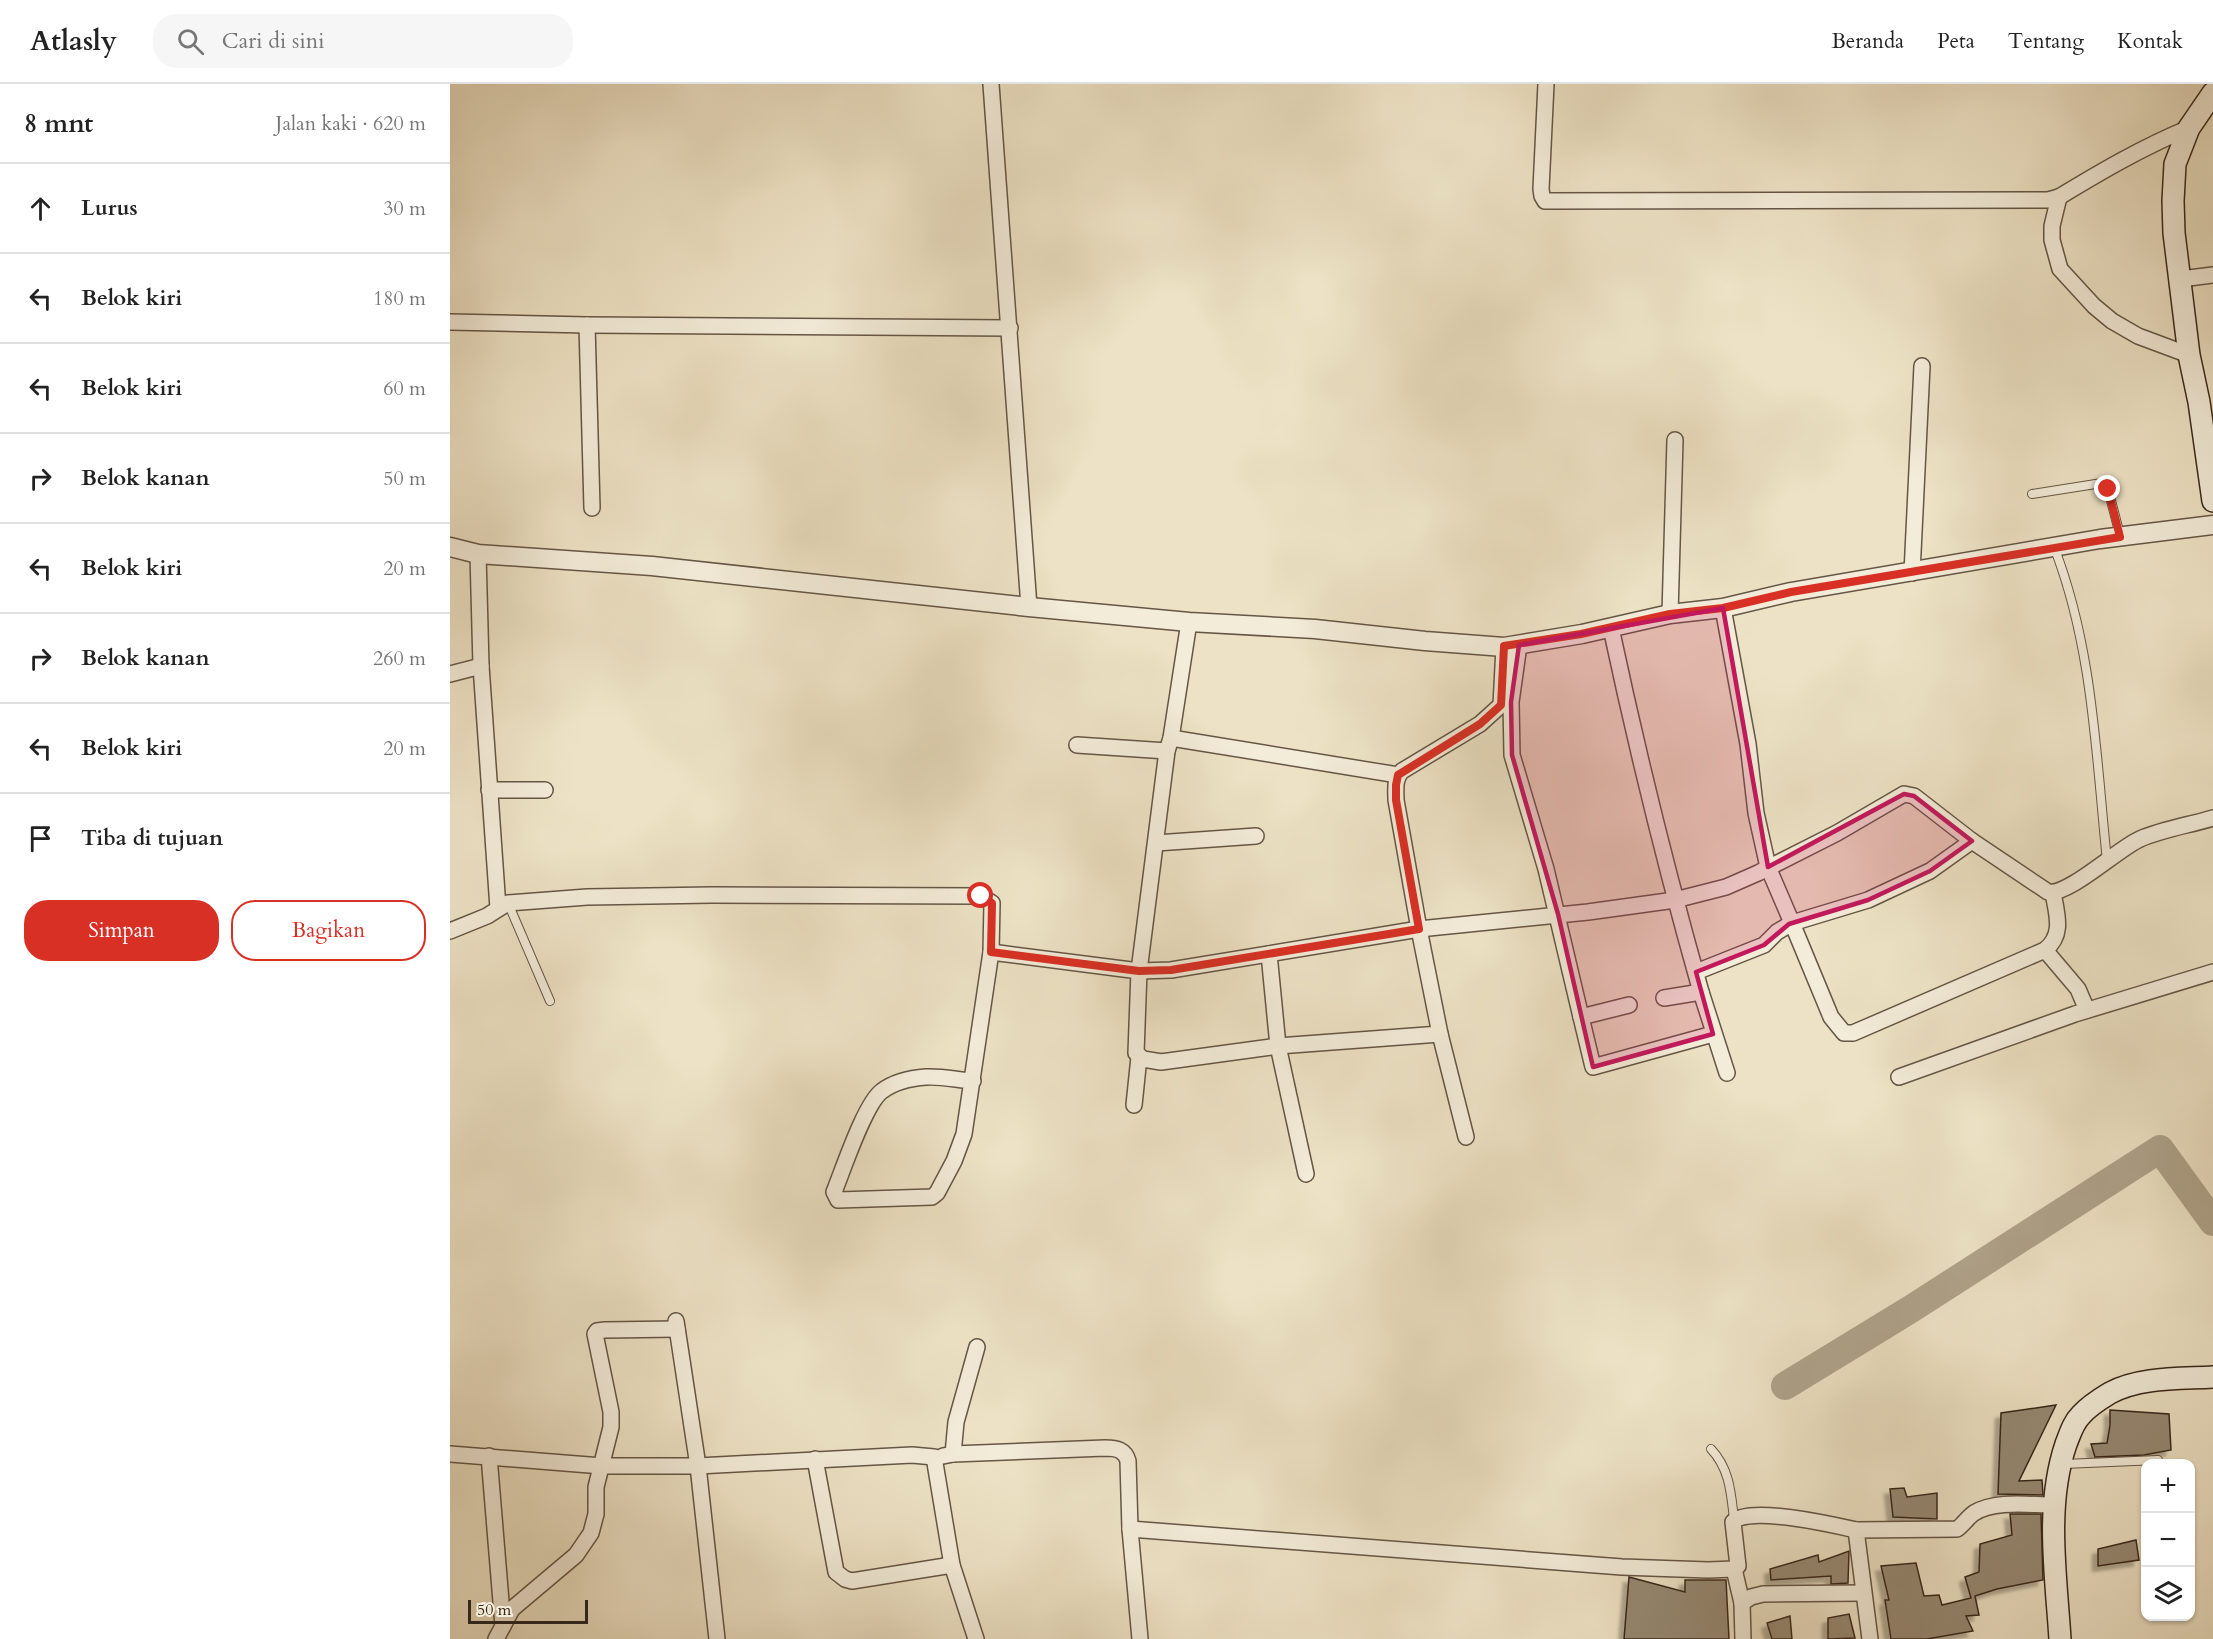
<!DOCTYPE html>
<html lang="id">
<meta charset="utf-8">
<style>
body{margin:0;font-family:Cardo,serif;background:#f6f6f6;color:#222}
.controls{position:absolute;right:18px;bottom:18px;display:grid;overflow:hidden;border-radius:12px;box-shadow:0 2px 4px #0004}
.controls button{width:54px;height:54px;display:grid;place-items:center;padding:0;border:0;border-bottom:2px solid #e0e0e0;background:#fff;color:#222;font:30px sans-serif}
.scale{position:absolute;left:18px;bottom:15px;width:120px;box-sizing:border-box;padding-left:6px;border:3px solid #38281a;border-top:0;font-size:16px;line-height:21px;white-space:nowrap;color:#38281a;-webkit-text-stroke:4px #f3ecd9;paint-order:stroke}
.stop{position:absolute;width:18px;height:18px;margin:-14px;border:4px solid #d93025;border-radius:50%;background:#fff}
.stop.end{background:#d93025;border-color:#fff;box-shadow:0 2px 6px #0008}
.list{margin:0;padding:0;list-style:none}
h2{display:flex;justify-content:space-between;align-items:center;height:78px;margin:0;padding:0 24px;font-size:26px}
h2 small{font-size:20px;font-weight:400;color:#767676}
.list li{display:grid;grid-template-columns:39px 1fr auto;gap:18px;align-items:center;box-sizing:border-box;height:90px;padding:0 24px;border-top:2px solid #e0e0e0}
.list b{display:block;font-size:22px;white-space:nowrap}
.list em{font-size:20px;font-style:normal;color:#767676}
.actions{display:flex;gap:12px;padding:18px 24px}
.actions a{flex:1;padding:14px 0;border:2px solid #d93025;border-radius:24px;text-align:center;font-size:21px;color:#d93025}
.actions .main{background:#d93025;color:#fff}
.icon{flex:none;width:33px;height:33px;fill:none;stroke:currentColor;stroke-width:2;stroke-linecap:round;stroke-linejoin:round}
.map{position:relative;flex:none;width:1763px;height:1555px;overflow:hidden}
header{display:flex;align-items:center;gap:36px;box-sizing:border-box;height:84px;padding:0 30px;background:#fff;border-bottom:2px solid #e0e0e0}
header strong{font-size:28px}
nav{display:flex;gap:33px;margin-inline-start:auto;font-size:21px}
.search{width:420px;height:54px;background:#f6f6f6;display:flex;align-items:center;gap:15px;box-sizing:border-box;padding:0 21px;border-radius:24px;color:#767676;font-size:22px}
main{display:flex}
aside{flex:1;background:#fff}
.map>svg:first-child{display:block}
.lines{fill:none;stroke-linecap:round;stroke-linejoin:round}
.river{stroke:#afa38b;stroke-width:28}
.building{fill:#968973;stroke:#38281a;stroke-width:1.5;filter:url(#shadow)}
.service-casing{stroke:#655645;stroke-width:10}
.minor-casing{stroke:#655645;stroke-width:18}
.tertiary-casing{stroke:#655645;stroke-width:21}
.secondary-casing{stroke:#38281a;stroke-width:24}
.service{stroke:#f3ecd9;stroke-width:8}
.minor{stroke:#f3ecd9;stroke-width:15}
.tertiary{stroke:#f3ecd9;stroke-width:18}
.secondary{stroke:#f3ecd9;stroke-width:21}
.route{stroke:#d93025;stroke-width:8}
.marked{fill:#c2185b;fill-opacity:0.2;stroke:#c2185b;stroke-width:4.5;stroke-linejoin:round}
</style>
<header>
<strong>Atlasly</strong>
<div class="search"><svg class="icon" aria-label="search" viewBox="0 0 24 24"><circle cx="10" cy="10" r="6"/><path d="M15 15l6 6"/></svg>Cari di sini</div>
<nav><a>Beranda</a><a>Peta</a><a>Tentang</a><a>Kontak</a></nav>
</header>
<main>
<aside>
<h2>8 mnt<small>Jalan kaki · 620 m</small></h2>
<ul class="list">
<li><svg class="icon" aria-label="ahead" viewBox="0 0 24 24"><path d="M12 20V5M6 11l6-6 6 6"/></svg><div><b>Lurus</b></div><em>30 m</em></li>
<li><svg class="icon" aria-label="left" viewBox="0 0 24 24"><path d="M17 20v-9H6M10 6l-5 5 5 5"/></svg><div><b>Belok kiri</b></div><em>180 m</em></li>
<li><svg class="icon" aria-label="left" viewBox="0 0 24 24"><path d="M17 20v-9H6M10 6l-5 5 5 5"/></svg><div><b>Belok kiri</b></div><em>60 m</em></li>
<li><svg class="icon" aria-label="right" viewBox="0 0 24 24"><path d="M7 20v-9h11M14 6l5 5-5 5"/></svg><div><b>Belok kanan</b></div><em>50 m</em></li>
<li><svg class="icon" aria-label="left" viewBox="0 0 24 24"><path d="M17 20v-9H6M10 6l-5 5 5 5"/></svg><div><b>Belok kiri</b></div><em>20 m</em></li>
<li><svg class="icon" aria-label="right" viewBox="0 0 24 24"><path d="M7 20v-9h11M14 6l5 5-5 5"/></svg><div><b>Belok kanan</b></div><em>260 m</em></li>
<li><svg class="icon" aria-label="left" viewBox="0 0 24 24"><path d="M17 20v-9H6M10 6l-5 5 5 5"/></svg><div><b>Belok kiri</b></div><em>20 m</em></li>
<li><svg class="icon" aria-label="arrive" viewBox="0 0 24 24"><path d="M6 21V4h12l-3 4 3 4H6"/></svg><div><b>Tiba di tujuan</b></div></li>
</ul>
<div class="actions"><a class="main">Simpan</a><a>Bagikan</a></div>
</aside>
<div class="map">
<svg width="1763" height="1555" viewBox="0 0 1763 1555">
<defs>
<filter id="shadow"><feDropShadow dx="-5.5" dy="5.5" stdDeviation="1.5" flood-color="#0004"/></filter>
</defs>
<rect width="100%" height="100%" fill="#ede2c5"/>
<filter id="stains"><feTurbulence type="fractalNoise" baseFrequency=".00333" numOctaves="4"/><feColorMatrix values="0 0 0 0 .2 0 0 0 0 .09 0 0 0 0 .02 0 0 0 .5 -.17"/></filter>
<radialGradient id="worn" r=".72"><stop offset=".6" stop-color="#630" stop-opacity="0"/><stop offset="1" stop-color="#630" stop-opacity=".3"/></radialGradient>
<g class="lines">
<path class="river" d="M1335,1302L1461,1225L1710,1065L1763,1138"/>
</g>
<g class="building">
<path d="M1606,1321L1569,1397L1592,1396L1593,1411L1548,1410L1551,1329Z"/>
<path d="M1660,1326L1719,1330L1721,1366L1694,1371L1645,1373L1641,1360L1657,1359L1660,1341Z"/>
<path d="M1454,1404L1457,1413L1487,1409V1435L1443,1433L1440,1405Z"/>
<path d="M1560,1430H1591L1593,1496L1547,1505L1525,1512L1529,1531L1516,1532L1523,1547L1477,1555H1441L1435,1516H1439L1431,1482L1466,1479L1474,1512L1489,1511L1492,1521L1521,1514L1515,1493L1529,1488L1530,1460L1562,1451Z"/>
<path d="M1686,1456L1689,1476L1648,1482V1465Z"/>
<path d="M1399,1467L1398,1499L1381,1500V1492L1321,1496L1320,1485L1368,1471L1369,1478Z"/>
<path d="M1179,1493L1235,1508V1496H1276L1279,1555H1174Z"/>
<path d="M1399,1530L1405,1554L1378,1555V1534Z"/>
<path d="M1340,1532L1342,1555H1322L1317,1539Z"/>
</g>
<g class="lines">
<g class="service-casing">
<g id="service">
<path d="M1582,410L1652,399L1658,405L1670,451"/>
<path d="M1604,463C1643,563 1646,672 1657,777"/>
<path d="M58,819L100,917"/>
<path d="M1261,1365C1280,1385 1281,1410 1284,1435"/>
<path d="M1614,1380L1708,1376"/>
</g>
</g>
<g class="minor-casing">
<g id="minor">
<path d="M541,0L579,523"/>
<path d="M1096,0L1091,105L1092,112L1095,117L1598,116L1609,113C1652,87 1693,63 1739,44"/>
<path d="M1609,113L1602,142V156L1610,185L1644,222L1662,237L1688,252L1739,271"/>
<path d="M1731,195L1763,191"/>
<path d="M0,238L137,241L560,244"/>
<path d="M137,241L142,424"/>
<path d="M28,470L31,582L48,824"/>
<path d="M1462,489L1472,282"/>
<path d="M1273,524L1298,660L1306,729L1318,783L1342,839L1418,816L1480,787L1522,757"/>
<path d="M1220,530L1225,356"/>
<path d="M739,538L721,654L717,667L689,887L686,969L693,975L711,978L828,962L990,950"/>
<path d="M1161,544C1187,666 1217,788 1251,908L1214,914"/>
<path d="M1069,561L1061,618L1062,671L1096,785L1131,933L1179,921"/>
<path d="M0,590L31,582"/>
<path d="M721,654L948,691"/>
<path d="M627,661L717,667"/>
<path d="M39,706H95"/>
<path d="M706,759L806,752"/>
<path d="M0,847L37,832L58,819L137,813L262,811L531,812L542,819L541,868L514,1050L504,1077L487,1109L482,1113L388,1116L384,1108C393,1086 415,1019 432,1007C444,998 462,994 476,993C491,992 508,996 523,997"/>
<path d="M1595,866L1628,905L1637,926"/>
<path d="M541,868L689,887L721,886L969,845L1138,828L1225,816L1276,803L1308,789L1387,749L1454,710L1464,712L1522,757L1598,808C1618,812 1669,764 1690,755C1713,745 1740,741 1763,734"/>
<path d="M819,870L828,962L856,1090"/>
<path d="M1246,888L1314,861L1327,848L1342,839L1381,933L1394,949H1403L1595,866C1614,851 1607,831 1603,809"/>
<path d="M1251,908L1277,989"/>
<path d="M1131,933L1143,983L1263,950"/>
<path d="M1449,993L1625,930L1763,888"/>
<path d="M684,1021L689,973"/>
<path d="M1016,1053L990,950L969,845L946,716C946,706 944,695 952,687L1030,640L1051,621L1054,563"/>
<path d="M226,1237L248,1382L267,1555"/>
<path d="M0,1370L152,1382H248L462,1371L484,1373L502,1481L526,1555"/>
<path d="M503,1370L655,1364C667,1364 675,1366 678,1377L680,1445L690,1555"/>
<path d="M39,1372L53,1542"/>
<path d="M493,1372L503,1370L506,1338L527,1263"/>
<path d="M365,1375L386,1488L395,1495L402,1497L502,1481"/>
<path d="M680,1445L1172,1483L1258,1486L1284,1485L1288,1482L1283,1438C1297,1421 1384,1441 1406,1446"/>
<path d="M1284,1485L1292,1519"/>
<path d="M46,1555L62,1525L126,1471L141,1449L146,1430V1403L161,1343V1328L145,1250L147,1247L155,1246L227,1245"/>
<path d="M1293,1555L1292,1519L1301,1513L1313,1510L1412,1509"/>
<path d="M1420,1555L1406,1446L1507,1445C1513,1441 1517,1434 1524,1429C1545,1416 1579,1421 1603,1421"/>
</g>
</g>
<g class="tertiary-casing">
<path id="tertiary" d="M0,463L28,470L202,482L579,523L739,538L865,545L975,557L1054,563L1132,550L1220,530L1273,524L1341,508L1650,455L1763,441"/>
</g>
<g class="secondary-casing">
<g id="secondary">
<path d="M1763,9L1739,44L1725,80L1723,117L1724,149L1739,271L1749,318L1763,417"/>
<path d="M1610,1555C1606,1491 1595,1422 1616,1360C1620,1350 1623,1339 1631,1331C1638,1323 1650,1315 1660,1309C1690,1293 1729,1295 1763,1293"/>
</g>
</g>
<use href="#service" class="service"/>
<use href="#minor" class="minor"/>
<use href="#tertiary" class="tertiary"/>
<use href="#secondary" class="secondary"/>
</g>
<g class="lines">
<path class="route" d="M531,812L542,819L541,868L689,887L721,886L969,845L946,716V701L948,691L1030,640L1051,621L1054,562L1131,550L1220,530L1273,524L1341,508L1670,453L1658,405"/>
</g>
<path class="marked" d="M1273,524L1318,783L1454,710L1464,712L1522,757L1480,787L1418,816L1339,840L1314,861L1246,888L1263,950L1143,983L1108,830L1062,671L1061,618L1069,561Z"/>
<rect width="100%" height="100%" filter="url(#stains)"/>
<rect width="100%" height="100%" fill="url(#worn)"/>
</svg>
<div class="controls">
<button>+</button>
<button>−</button>
<button><svg class="icon" aria-label="layers" viewBox="0 0 24 24"><path d="M12 4l9 5-9 5-9-5zM3 14l9 5 9-5"/></svg></button>
</div>
<div class="scale">50 m</div>
<div class="stop" style="left:531px;top:812px"></div>
<div class="stop end" style="left:1658px;top:405px"></div>
</div>
</main>
